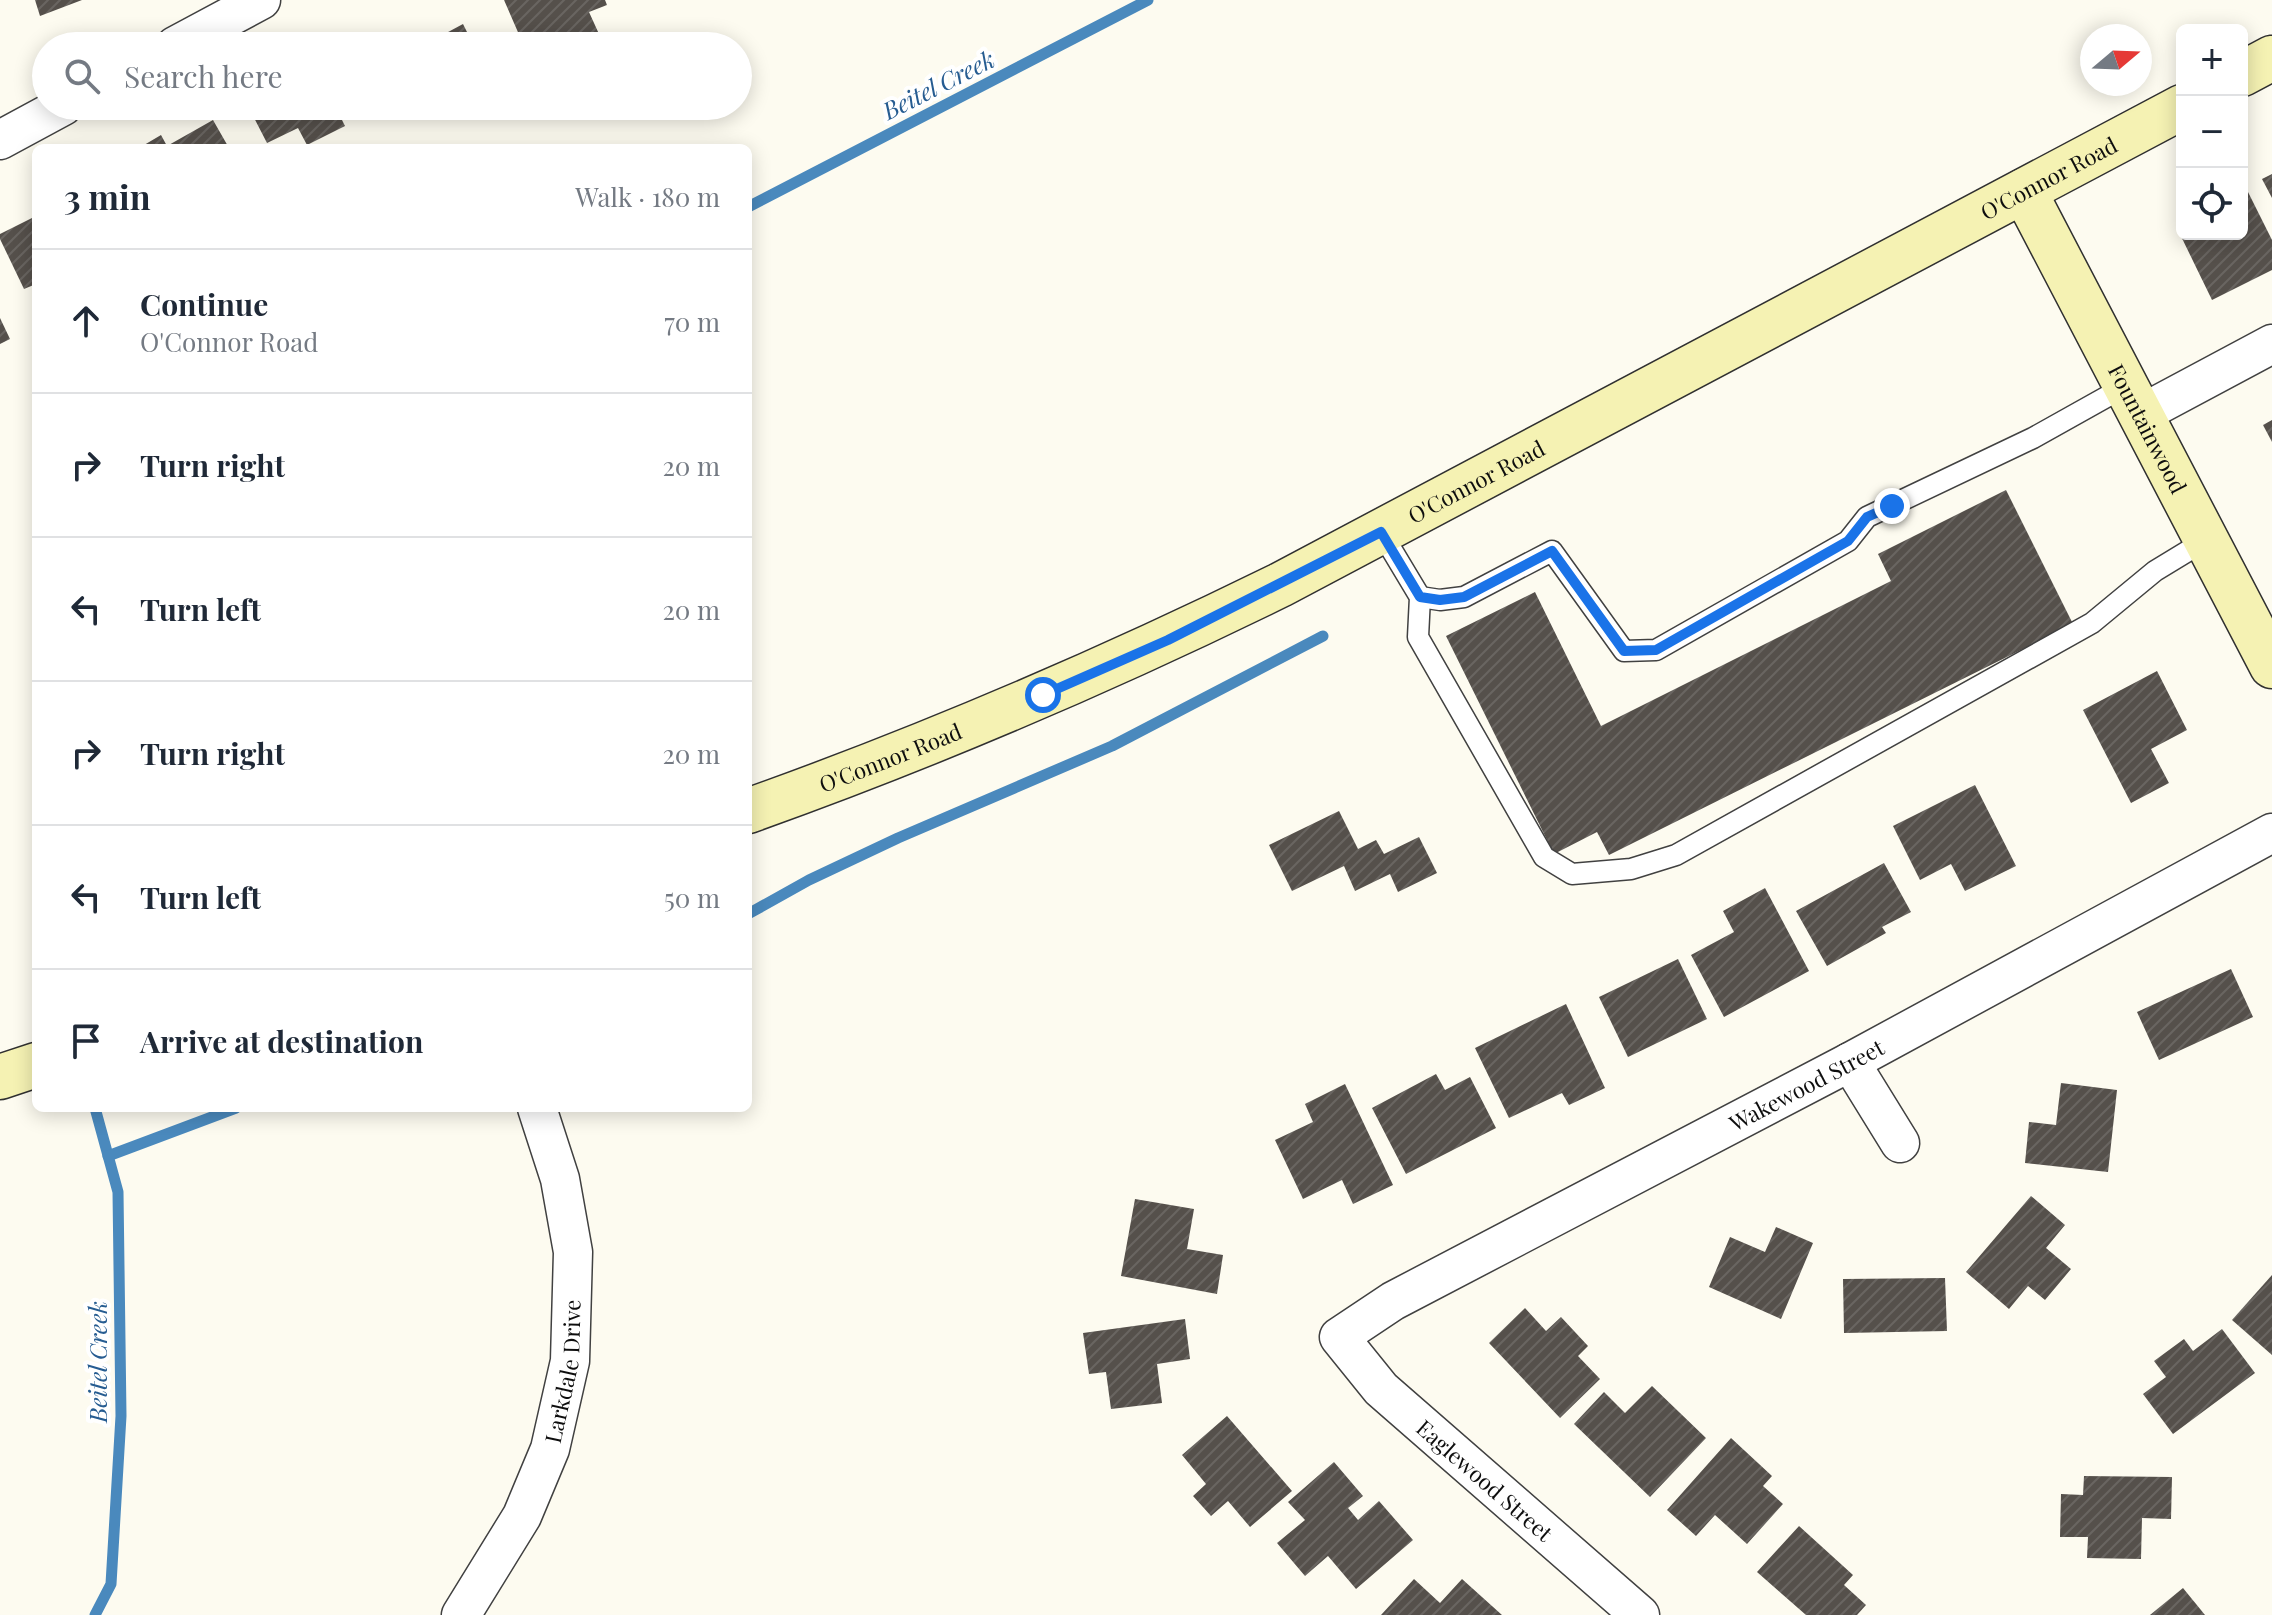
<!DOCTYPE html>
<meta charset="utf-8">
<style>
body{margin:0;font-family:"Playfair Display",serif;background:#f6f6f7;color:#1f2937}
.controls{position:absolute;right:24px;top:24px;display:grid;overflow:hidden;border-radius:12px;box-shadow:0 4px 20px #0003}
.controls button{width:72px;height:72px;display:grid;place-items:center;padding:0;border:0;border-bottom:2px solid #e0e1e3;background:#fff;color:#1f2937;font:40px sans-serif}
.compass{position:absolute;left:2080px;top:24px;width:72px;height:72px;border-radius:50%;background:#fff;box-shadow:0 4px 20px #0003;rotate:71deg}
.stop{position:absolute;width:24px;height:24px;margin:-18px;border:6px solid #1a73e8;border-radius:50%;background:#fff}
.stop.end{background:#1a73e8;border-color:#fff;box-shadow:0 2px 8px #0008}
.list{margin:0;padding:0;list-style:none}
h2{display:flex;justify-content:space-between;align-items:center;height:104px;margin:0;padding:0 32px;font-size:34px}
h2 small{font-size:26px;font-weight:400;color:#747a83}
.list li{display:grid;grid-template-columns:52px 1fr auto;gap:24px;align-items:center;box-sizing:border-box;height:144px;padding:0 32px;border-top:2px solid #e0e1e3}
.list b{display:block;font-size:30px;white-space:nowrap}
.list p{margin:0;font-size:26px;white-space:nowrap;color:#747a83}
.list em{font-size:26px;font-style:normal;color:#747a83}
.icon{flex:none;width:44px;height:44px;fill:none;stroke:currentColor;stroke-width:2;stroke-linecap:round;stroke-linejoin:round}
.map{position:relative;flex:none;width:2272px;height:1615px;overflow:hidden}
.search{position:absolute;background:#fff;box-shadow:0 4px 20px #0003;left:32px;top:32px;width:720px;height:88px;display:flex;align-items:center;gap:20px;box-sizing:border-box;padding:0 28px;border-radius:44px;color:#747a83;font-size:30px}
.panel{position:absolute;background:#fff;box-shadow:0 4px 20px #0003;left:32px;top:144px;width:720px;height:968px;border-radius:12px}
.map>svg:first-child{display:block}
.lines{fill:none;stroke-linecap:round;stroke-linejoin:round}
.stream{stroke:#4a89bd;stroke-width:11}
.building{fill:url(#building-hatch)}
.lane-casing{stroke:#414141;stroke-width:23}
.street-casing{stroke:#414141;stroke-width:41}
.secondary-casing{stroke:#303030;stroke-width:47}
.lane{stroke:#fff;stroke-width:20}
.street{stroke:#fff;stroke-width:38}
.secondary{stroke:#f5f2b3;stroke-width:44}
.route{stroke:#1a73e8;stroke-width:10}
.labels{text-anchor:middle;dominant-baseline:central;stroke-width:8;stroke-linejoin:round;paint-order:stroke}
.street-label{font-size:22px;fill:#0e0e0e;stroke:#fff}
.water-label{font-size:24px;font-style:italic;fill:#265c91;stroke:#fff}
</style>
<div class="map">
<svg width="2272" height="1615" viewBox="0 0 2272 1615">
<defs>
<pattern id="building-hatch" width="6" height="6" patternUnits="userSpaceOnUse" patternTransform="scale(2)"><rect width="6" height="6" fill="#55504b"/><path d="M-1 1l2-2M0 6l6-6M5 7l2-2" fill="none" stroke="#696561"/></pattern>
</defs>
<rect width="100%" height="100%" fill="#fdfbf0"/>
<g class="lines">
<g class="stream">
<path d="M748,207L1148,0"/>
<path d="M748,914L809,880L898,838L1112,746L1323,636"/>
<path d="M95,1108L118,1192L121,1416L111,1584L95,1615"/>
<path d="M108,1156L236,1108"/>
</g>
</g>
<g class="building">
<path d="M35,0H82L40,16Z"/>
<path d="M504,0H605L607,5L589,12L599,34L572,46H524Z"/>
<path d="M463,24L474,46H422Z"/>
<path d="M248,106H335L345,126L307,145L298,128L267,143Z"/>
<path d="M397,106H423L403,117Z"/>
<path d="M213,120L229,148H139L161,135L167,146Z"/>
<path d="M2272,174V198L2262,179Z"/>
<path d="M2247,190L2272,240V270L2212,300L2176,226L2182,223V234H2242V193Z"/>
<path d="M36,216V284L24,289L0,239V234Z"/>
<path d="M0,318L10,339L0,344Z"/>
<path d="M2272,420V442L2263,425Z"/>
<path d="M2006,490L2073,624L1609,855L1597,832L1554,854L1446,636L1535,592L1601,726L1891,581L1878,554Z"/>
<path d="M2157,671L2187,730L2151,749L2169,783L2131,803L2083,710Z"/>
<path d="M1975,785L2016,866L1965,891L1951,864L1920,880L1893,826Z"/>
<path d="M1339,811L1358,849L1376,840L1384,854L1419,837L1437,873L1398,892L1390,874L1355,891L1344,866L1292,891L1269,845Z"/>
<path d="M1884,863L1911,912L1882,927L1886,933L1827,966L1796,911Z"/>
<path d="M1765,888L1809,971L1724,1017L1691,955L1734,932L1723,911Z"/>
<path d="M1678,959L1707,1019L1628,1057L1599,997Z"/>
<path d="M2231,969L2253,1017L2159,1060L2137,1012Z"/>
<path d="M1566,1004L1605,1088L1569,1105L1562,1093L1509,1118L1475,1048Z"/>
<path d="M1436,1074L1445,1090L1470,1077L1496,1128L1406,1174L1372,1108Z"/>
<path d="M2061,1083L2117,1090L2108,1172L2025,1163L2029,1122L2056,1125Z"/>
<path d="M1345,1084L1393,1185L1353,1204L1342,1180L1303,1199L1275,1140L1313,1122L1305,1104Z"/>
<path d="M2031,1196L2065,1225L2046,1248L2071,1269L2045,1300L2028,1286L2009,1309L1966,1272Z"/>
<path d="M1135,1199L1194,1209L1187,1249L1223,1255L1217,1294L1121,1276Z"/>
<path d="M1776,1227L1813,1243L1781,1319L1709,1287L1730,1237L1765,1252Z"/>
<path d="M2272,1275V1355L2232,1320Z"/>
<path d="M1945,1278L1947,1331L1844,1333L1843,1279Z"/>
<path d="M1525,1308L1546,1331L1561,1317L1588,1346L1578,1356L1600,1379L1560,1418L1489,1343Z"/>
<path d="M1185,1319L1190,1359L1157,1364L1162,1403L1111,1409L1106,1372L1089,1374L1083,1333Z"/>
<path d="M2222,1329L2255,1373L2173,1434L2143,1394L2166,1377L2154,1361L2184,1339L2193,1351Z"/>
<path d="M1652,1386L1706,1438L1650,1497L1574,1424L1604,1392L1625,1413Z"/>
<path d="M1227,1416L1292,1491L1250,1527L1228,1501L1211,1516L1193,1496L1206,1484L1182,1455Z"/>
<path d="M1731,1438L1772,1476L1763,1486L1783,1504L1747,1544L1715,1515L1696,1536L1667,1510Z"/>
<path d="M1334,1462L1363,1496L1348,1508L1358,1520L1379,1501L1413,1540L1356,1589L1328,1556L1305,1576L1277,1543L1305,1520L1288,1502Z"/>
<path d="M2084,1476L2172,1477L2171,1519L2142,1518L2141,1559L2087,1558L2088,1537H2060L2061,1494L2083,1495Z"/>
<path d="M1799,1526L1853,1575L1844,1585L1866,1605L1857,1615H1806L1757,1572Z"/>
<path d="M1414,1579L1440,1603L1462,1579L1502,1615H1381Z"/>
<path d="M2183,1588L2205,1615H2150Z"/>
</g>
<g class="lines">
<g class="lane-casing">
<g id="lane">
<path d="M1381,532L1420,597L1418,637L1544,857L1572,874L1631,869L1676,855L2092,623L2155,571L2206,540"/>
<path d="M1420,597L1440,600L1464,597L1552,551L1624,651L1656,650L1848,541L1867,517L2033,438L2126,386"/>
</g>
</g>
<g class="street-casing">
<g id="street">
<path d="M175,46L261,0"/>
<path d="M0,140L63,106"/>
<path d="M2141,414L2272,344"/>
<path d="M1850,1062L1900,1143"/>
<path id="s1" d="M461,1615L522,1516L550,1449L570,1361L573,1252L560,1179L537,1108"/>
<path id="s2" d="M1640,1615L1381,1389L1339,1337L1393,1301L1850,1062L2272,833"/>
</g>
</g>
<g class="secondary-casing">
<g id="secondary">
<path d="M2242,74L2272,58"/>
<path id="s3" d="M2024,191L2272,666"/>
<path id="s4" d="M748,811C930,746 1107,670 1280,585L2182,107"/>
<path d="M0,1077L36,1065"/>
</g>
</g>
<use href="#lane" class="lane"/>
<use href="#street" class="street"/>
<use href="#secondary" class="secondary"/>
</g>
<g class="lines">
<path class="route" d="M1043,695L1168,640L1381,532L1420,597L1440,600L1464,597L1552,551L1624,651L1656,650L1848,541L1867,517L1892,506"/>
</g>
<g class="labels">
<g class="street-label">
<text stroke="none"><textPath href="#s4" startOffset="1448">O'Connor Road</textPath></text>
<text stroke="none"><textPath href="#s3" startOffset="268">Fountainwood</textPath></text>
<text stroke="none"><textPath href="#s4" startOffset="800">O'Connor Road</textPath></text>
<text stroke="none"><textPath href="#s4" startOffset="152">O'Connor Road</textPath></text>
<text stroke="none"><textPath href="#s2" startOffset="942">Wakewood Street</textPath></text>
<text stroke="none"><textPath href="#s1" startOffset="268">Larkdale Drive</textPath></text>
<text transform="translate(1485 1480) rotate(41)">Eaglewood Street</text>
</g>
<g class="water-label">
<text transform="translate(938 84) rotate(-27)">Beitel Creek</text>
<text transform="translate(97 1362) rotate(-90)">Beitel Creek</text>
</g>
</g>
</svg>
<div class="controls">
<button>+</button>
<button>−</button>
<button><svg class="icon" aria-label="locate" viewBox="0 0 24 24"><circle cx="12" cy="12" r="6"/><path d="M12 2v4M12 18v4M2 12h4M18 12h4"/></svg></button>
</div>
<svg class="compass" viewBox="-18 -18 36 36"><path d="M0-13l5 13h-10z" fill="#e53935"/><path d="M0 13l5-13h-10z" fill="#747a83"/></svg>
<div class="stop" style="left:1043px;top:695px"></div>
<div class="stop end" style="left:1892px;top:506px"></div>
<div class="search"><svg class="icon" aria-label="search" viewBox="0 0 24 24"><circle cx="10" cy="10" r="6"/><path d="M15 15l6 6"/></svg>Search here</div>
<section class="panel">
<h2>3 min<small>Walk · 180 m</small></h2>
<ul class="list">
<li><svg class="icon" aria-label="ahead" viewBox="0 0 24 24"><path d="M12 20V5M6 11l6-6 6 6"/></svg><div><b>Continue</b><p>O'Connor Road</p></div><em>70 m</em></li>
<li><svg class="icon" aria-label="right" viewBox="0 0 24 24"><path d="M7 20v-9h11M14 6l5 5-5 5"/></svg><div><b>Turn right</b></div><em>20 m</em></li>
<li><svg class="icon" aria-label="left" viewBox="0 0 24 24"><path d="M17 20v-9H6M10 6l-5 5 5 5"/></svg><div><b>Turn left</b></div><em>20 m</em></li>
<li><svg class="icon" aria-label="right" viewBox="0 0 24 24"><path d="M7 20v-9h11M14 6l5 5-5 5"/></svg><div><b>Turn right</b></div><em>20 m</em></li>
<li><svg class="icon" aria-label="left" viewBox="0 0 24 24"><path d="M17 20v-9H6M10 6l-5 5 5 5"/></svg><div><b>Turn left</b></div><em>50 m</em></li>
<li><svg class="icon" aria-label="arrive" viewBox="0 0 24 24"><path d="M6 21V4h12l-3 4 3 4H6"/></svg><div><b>Arrive at destination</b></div></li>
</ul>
</section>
</div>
